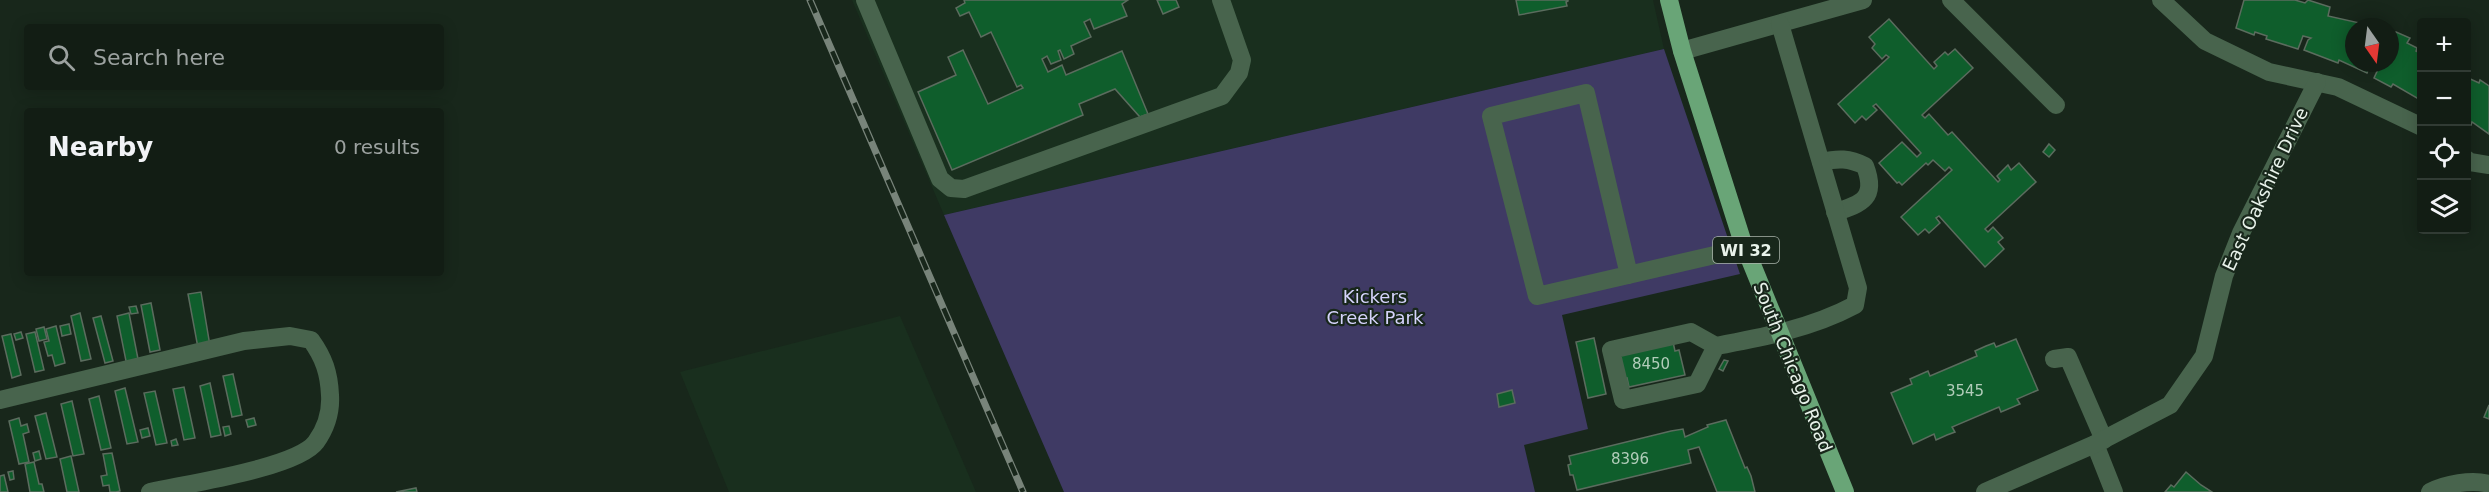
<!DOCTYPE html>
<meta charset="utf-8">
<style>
body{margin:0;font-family:"DejaVu Sans",sans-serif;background:#1b261d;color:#f1f3f6}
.controls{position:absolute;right:18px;top:18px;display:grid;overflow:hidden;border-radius:6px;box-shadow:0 3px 15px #0003}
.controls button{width:54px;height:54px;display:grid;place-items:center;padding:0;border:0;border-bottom:2px solid #313b34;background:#121d14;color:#f1f3f6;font:30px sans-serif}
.compass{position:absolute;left:2345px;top:18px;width:54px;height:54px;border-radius:50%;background:#121d14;box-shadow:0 3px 15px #0003;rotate:166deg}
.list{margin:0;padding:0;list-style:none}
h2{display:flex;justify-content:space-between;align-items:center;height:78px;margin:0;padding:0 24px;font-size:26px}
h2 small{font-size:20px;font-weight:400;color:#9ca2a0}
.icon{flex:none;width:33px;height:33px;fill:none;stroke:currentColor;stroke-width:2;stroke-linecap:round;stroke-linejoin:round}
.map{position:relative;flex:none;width:2489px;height:492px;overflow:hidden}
.search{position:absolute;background:#121d14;box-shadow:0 3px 15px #0003;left:24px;top:24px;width:420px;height:66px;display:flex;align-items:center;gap:15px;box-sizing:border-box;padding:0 21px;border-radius:6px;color:#9ca2a0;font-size:22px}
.panel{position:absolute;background:#121d14;box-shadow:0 3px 15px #0003;left:24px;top:108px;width:420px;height:168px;border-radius:6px}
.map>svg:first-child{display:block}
.built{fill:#192f1e}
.green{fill:#3f3a64}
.building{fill:#0f5e2c;stroke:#5b6c5e;stroke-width:1.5}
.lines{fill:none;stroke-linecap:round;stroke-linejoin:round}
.minor{stroke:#48644d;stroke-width:18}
.major{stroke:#69a577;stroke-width:18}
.rail-casing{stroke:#78847a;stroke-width:7}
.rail{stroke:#18271b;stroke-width:4.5;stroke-dasharray:14;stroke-linecap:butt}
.labels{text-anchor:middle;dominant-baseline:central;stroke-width:4.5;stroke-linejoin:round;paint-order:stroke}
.number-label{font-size:15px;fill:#b2cdba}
.shield{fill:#18271b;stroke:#aab5ac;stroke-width:1.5}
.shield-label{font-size:16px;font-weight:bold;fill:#e8f2ea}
.street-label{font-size:18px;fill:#e8f2ea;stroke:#18271b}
.park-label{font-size:18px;fill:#d5d3fb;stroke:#18271b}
</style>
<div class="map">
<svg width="2489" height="492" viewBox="0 0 2489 492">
<rect width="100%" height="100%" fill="#18271b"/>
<g class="built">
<path d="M852,0H1653L1664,49L944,215Z"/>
<path d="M900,316L976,492H729L680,372Z"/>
</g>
<path class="green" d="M1664,49L1740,274L1562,315L1588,429L1524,445L1535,492H1064L944,215Z"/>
<g class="building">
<path d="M964,0H1128L1122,4L1127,16L1094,29L1090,19L1084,22L1091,37L1071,46L1074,54L1064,59L1060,50L1058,51L1061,60L1051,64L1047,56L1042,59L1048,72L1062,65L1066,75L1122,51L1148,114L1140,117L1115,89L1079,104L1083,115L952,170L918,92L956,75L948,57L963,50L988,104L1023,88L1021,85L1017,87L991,32L981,37L969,12L960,16L956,8L965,3Z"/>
<path d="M1157,0H1176L1179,7L1163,14Z"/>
<path d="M1516,0H1568V1L1566,2L1567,6L1519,15Z"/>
<path d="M2244,0H2295L2305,3L2308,0L2330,7L2328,16L2368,25L2370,20L2384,26L2354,27V63H2371L2367,73L2339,60L2338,63L2304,50L2308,40L2311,38L2303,36L2298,49L2266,39L2267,36L2255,32L2254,35L2236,28Z"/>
<path d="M1889,19L1934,69L1937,66L1934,62L1945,52L1948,55L1955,49L1973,68L1922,115L1925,118L1929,114L1948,135L1952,132L1998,182L2000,180L1997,176L2008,165L2011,170L2019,163L2036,182L1985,229L1988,232L1993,227L2003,238L1998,242L2004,249L1985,267L1939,216L1936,218L1940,223L1929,233L1925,229L1918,235L1901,217L1952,170L1949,167L1945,171L1933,160L1928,165L1926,163L1902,185L1899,182L1897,183L1879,163L1902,142L1917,157L1921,153L1876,104L1873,106L1877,110L1866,120L1862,116L1855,123L1838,104L1889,57L1886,55L1882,59L1872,48L1875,44L1869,37Z"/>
<path d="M2396,32L2410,38L2407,43L2417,48L2416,51L2422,54V101L2393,84L2391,87L2374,78L2381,63H2390V43Z"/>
<path d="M2466,77L2479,83L2480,80L2489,86V134L2472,122L2471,125L2466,123Z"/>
<path d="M2049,144L2055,150L2049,157L2043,152Z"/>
<path d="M201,292L210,346L198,348L188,294Z"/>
<path d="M151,303L160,350L150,352L141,305Z"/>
<path d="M136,306L138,313L131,314L129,307Z"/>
<path d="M80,313L91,359L81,361L71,316Z"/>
<path d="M129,313L139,364L127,366L117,316Z"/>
<path d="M101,316L113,361L105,363L93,318Z"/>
<path d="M69,324L71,334L62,336L60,326Z"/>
<path d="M56,326L65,363L55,366L52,355L48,356L44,342L49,341L46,329Z"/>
<path d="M44,327L47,339L39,341L36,329Z"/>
<path d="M21,332L23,338L16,340L14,334Z"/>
<path d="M35,332L44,370L35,372L26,334Z"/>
<path d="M11,334L21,375L12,378L2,336Z"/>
<path d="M1594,338L1606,394L1588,398L1576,342Z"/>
<path d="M2016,339L2038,390L2017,399L2020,404L2001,412L1999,407L1952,427L1955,432L1947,435L1936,440L1934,434L1913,444L1891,393L1912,384L1910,379L1928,371L1930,376L1977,356L1975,351L1986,346L1994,343L1996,347Z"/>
<path d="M1673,342L1675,351L1679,350L1685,375L1629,387L1627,378L1622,379L1617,354Z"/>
<path d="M1724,360L1728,361L1723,371L1719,369Z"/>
<path d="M233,374L242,415L232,417L223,376Z"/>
<path d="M210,383L221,435L211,437L200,386Z"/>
<path d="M184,387L195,438L184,440L173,389Z"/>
<path d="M125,388L138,442L127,444L115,391Z"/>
<path d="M1512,390L1515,403L1499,407L1497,394Z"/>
<path d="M155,391L167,443L156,445L144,393Z"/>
<path d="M99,396L111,448L101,450L89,399Z"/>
<path d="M72,401L84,454L73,456L61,404Z"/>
<path d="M2489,405V419L2484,417Z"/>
<path d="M46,413L57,457L46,459L35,416Z"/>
<path d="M19,418L21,426L27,424L29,432L23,434L29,462L19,464L9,421Z"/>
<path d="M254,418L256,425L248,427L246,420Z"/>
<path d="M1726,420L1745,468L1747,467L1751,476L1755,492H1717L1699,447L1688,450L1691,463L1577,490L1573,475H1570L1568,465L1571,464L1569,456L1671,431L1683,429L1685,437L1708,427L1707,425Z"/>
<path d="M229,426L231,434L225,436L223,427Z"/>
<path d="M148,428L150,436L142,438L140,430Z"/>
<path d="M176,439L178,445L172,446L171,441Z"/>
<path d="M39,451L41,459L35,461L33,453Z"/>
<path d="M112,453L120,491L116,492H110L109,485L103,486L101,476L107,475L103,454Z"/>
<path d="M71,456L79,492H67L60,459Z"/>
<path d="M34,462L39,484H42L44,492H30L25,464Z"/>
<path d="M13,471L14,479L10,480L8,472Z"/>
<path d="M2186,472L2201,485L2212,492H2165L2171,485L2174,487Z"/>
<path d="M4,475L8,492H0V476Z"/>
<path d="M416,488L417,492H396Z"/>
</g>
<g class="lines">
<g class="minor">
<path d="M865,0L940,179L951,188L964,189L1222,96L1239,73L1242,60L1221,0"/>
<path d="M1951,0L2056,105"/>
<path d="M2161,0L2205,41L2269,72L2338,87L2422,127"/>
<path d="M1682,51L1863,0"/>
<path d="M2466,159L2470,162L2489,165"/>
<path d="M1821,162C1838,158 1849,158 1865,166C1877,197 1863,204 1835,212"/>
<path d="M1629,275L1586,93L1491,116L1537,296L1745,248"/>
<path d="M1716,346L1691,332L1611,350L1623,400L1697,384L1716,346C1764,337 1812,328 1855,305L1858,288L1780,24"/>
<path d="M2054,359L2068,357L2104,440"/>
<path d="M0,400L244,341L290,336L311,340C324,358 329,373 330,395C331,411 326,428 316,442C297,468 185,484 150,492"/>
<path d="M2095,444L2114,492"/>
<path d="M1985,492L2095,444L2170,405L2204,356L2224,276L2241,233L2317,82"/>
<path d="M2430,492C2445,484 2472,479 2489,484"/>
</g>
<path class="major" d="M1669,0L1682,51L1742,240L1845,492"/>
<g class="rail-casing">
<path id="rail" d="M810,0L1023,492"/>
</g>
<use href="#rail" class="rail"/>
</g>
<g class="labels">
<g class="number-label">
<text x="1651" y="364">8450</text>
<text x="1965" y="391">3545</text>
<text x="1630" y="459">8396</text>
</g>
<rect class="shield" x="1713" y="237" width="66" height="26" rx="4.5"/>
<g class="shield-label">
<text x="1746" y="250">WI 32</text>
</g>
<g class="street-label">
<text transform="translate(2265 189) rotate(-65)">East Oakshire Drive</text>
<text transform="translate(1793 367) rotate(68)">South Chicago Road</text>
</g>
<g class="park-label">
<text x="1375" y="296">Kickers<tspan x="1375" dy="21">Creek Park</tspan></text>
</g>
</g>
</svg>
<div class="controls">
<button>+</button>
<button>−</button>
<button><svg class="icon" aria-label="locate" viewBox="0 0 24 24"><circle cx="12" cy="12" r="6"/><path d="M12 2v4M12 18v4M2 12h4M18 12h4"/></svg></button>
<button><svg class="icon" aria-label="layers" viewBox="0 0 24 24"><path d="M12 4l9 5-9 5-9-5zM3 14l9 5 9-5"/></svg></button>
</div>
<svg class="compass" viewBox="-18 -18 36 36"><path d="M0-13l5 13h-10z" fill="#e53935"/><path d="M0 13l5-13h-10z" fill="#9ca2a0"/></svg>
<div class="search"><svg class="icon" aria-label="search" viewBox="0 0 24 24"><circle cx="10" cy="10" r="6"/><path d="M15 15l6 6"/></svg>Search here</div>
<section class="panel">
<h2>Nearby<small>0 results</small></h2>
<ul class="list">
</ul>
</section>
</div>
